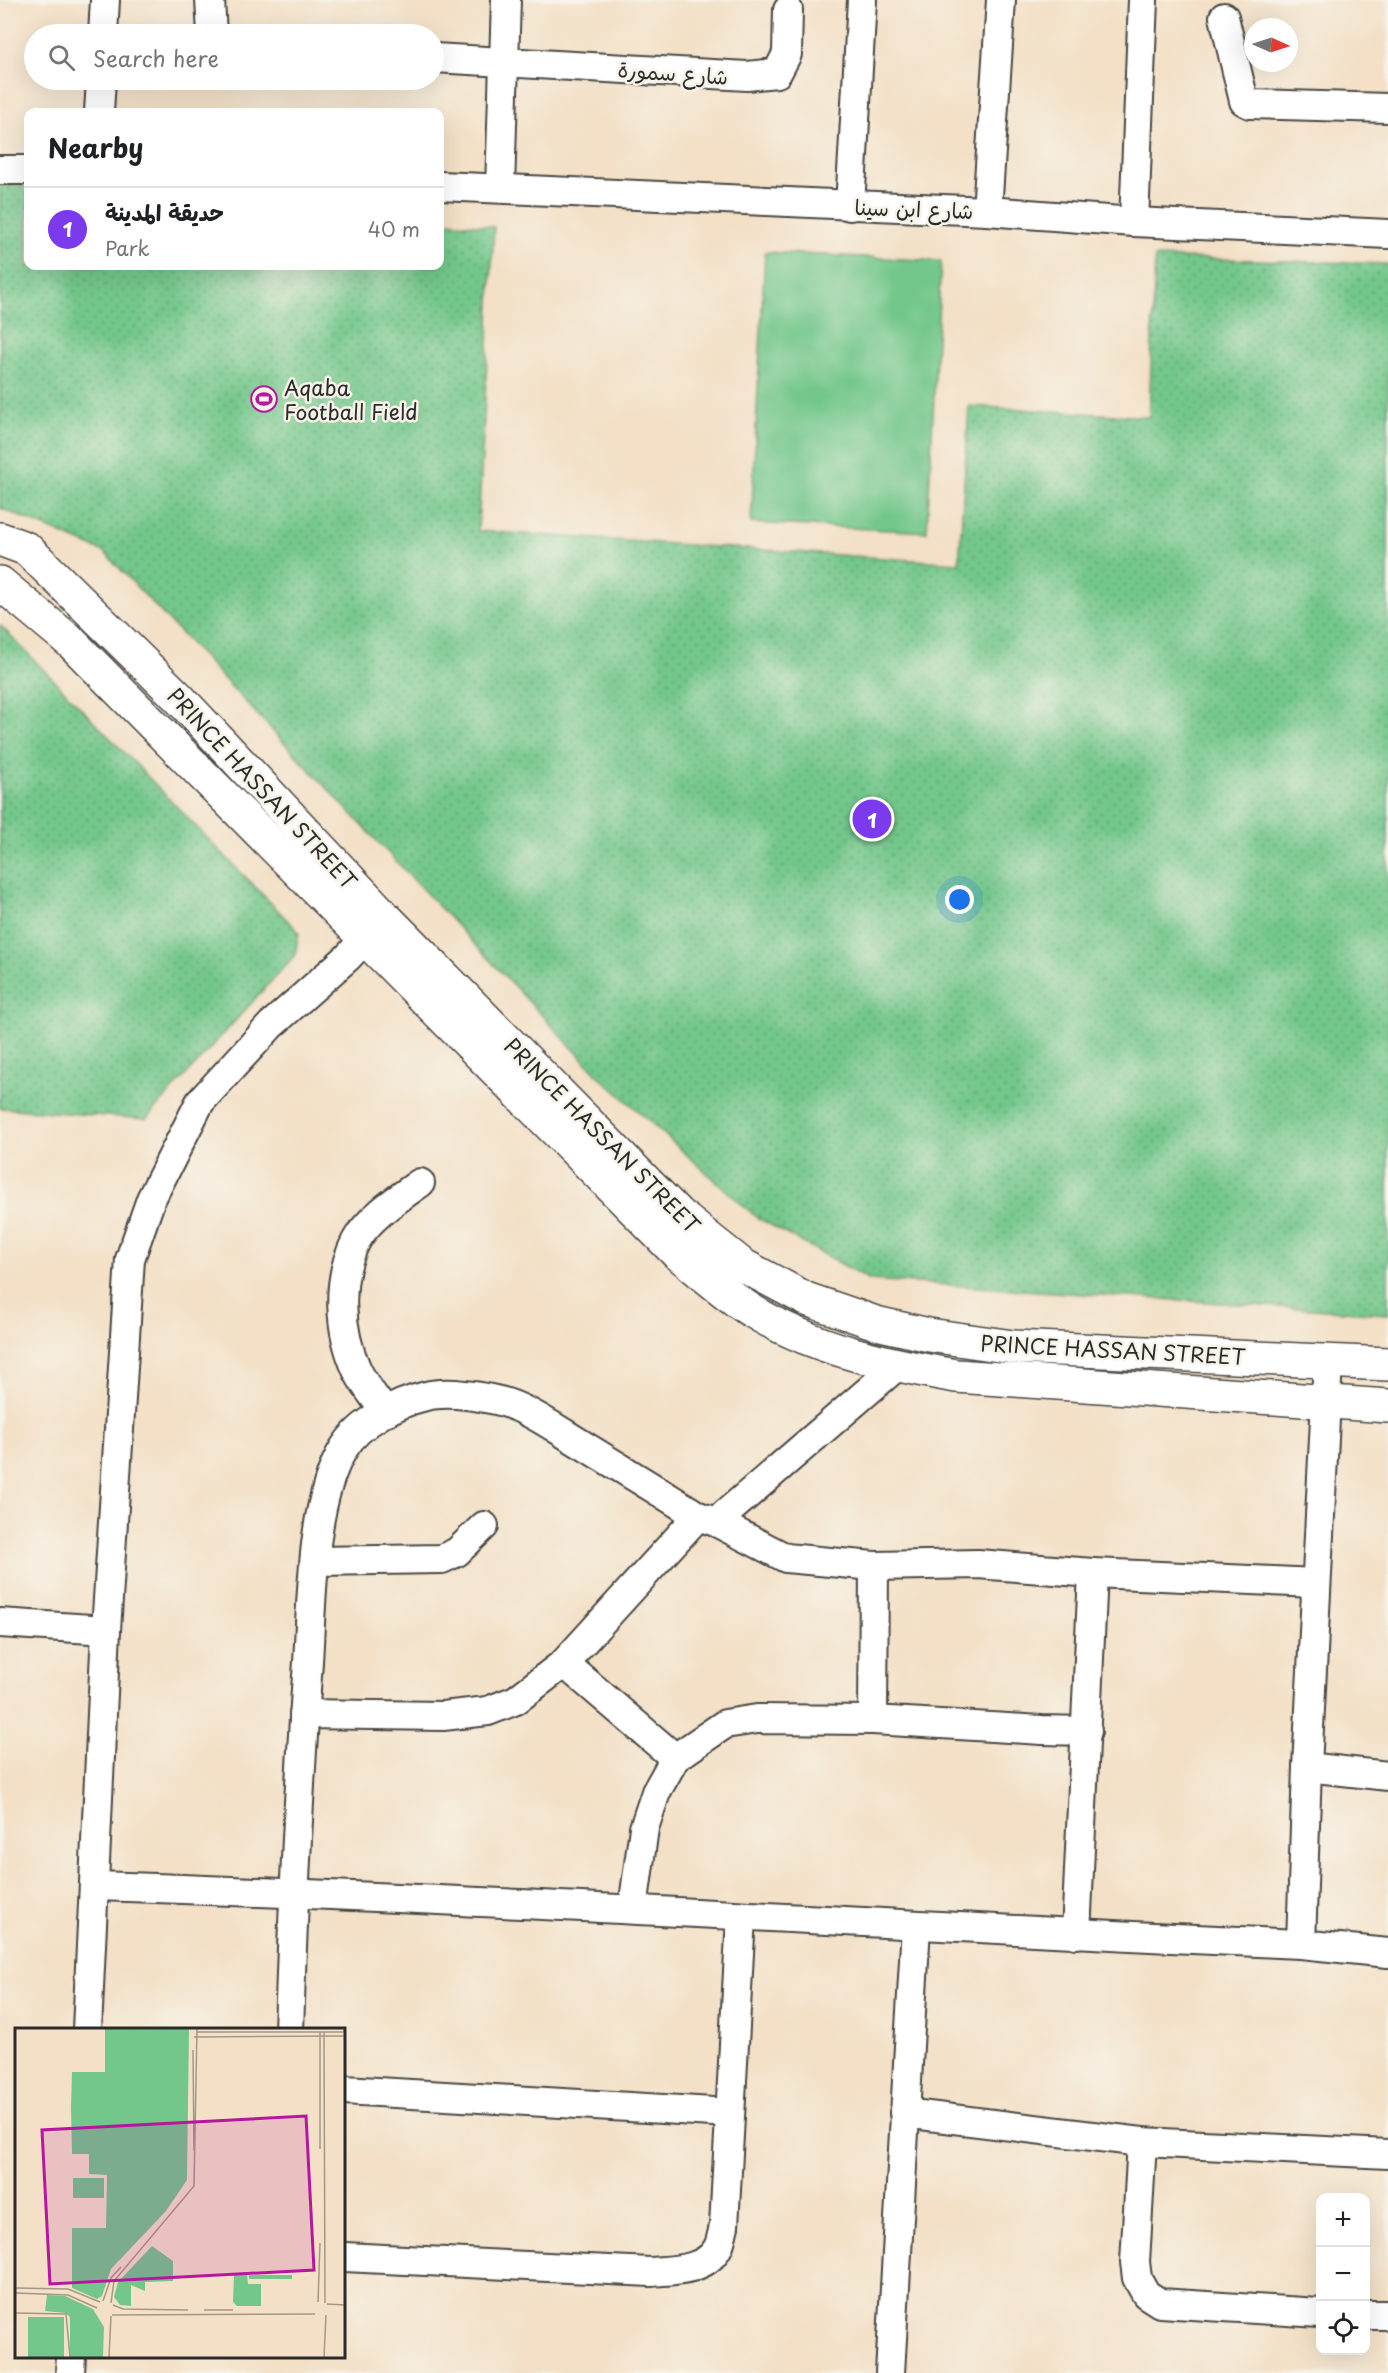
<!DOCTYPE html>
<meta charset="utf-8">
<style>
body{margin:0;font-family:"Playpen Sans","Playpen Sans Arabic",sans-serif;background:#f6f6f6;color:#202124}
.controls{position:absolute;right:18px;bottom:18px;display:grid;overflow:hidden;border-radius:12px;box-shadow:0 6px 24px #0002}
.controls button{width:54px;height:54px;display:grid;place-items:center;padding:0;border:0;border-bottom:2px solid #e0e0e0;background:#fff;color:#202124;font:30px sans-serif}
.compass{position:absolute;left:1244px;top:18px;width:54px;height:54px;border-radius:50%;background:#fff;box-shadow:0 6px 24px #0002;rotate:93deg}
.you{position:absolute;left:960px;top:900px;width:21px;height:21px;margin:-15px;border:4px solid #fff;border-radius:50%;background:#1a73e8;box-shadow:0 0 0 9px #1a73e833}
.badge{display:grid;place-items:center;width:39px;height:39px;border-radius:50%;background:#7c3aed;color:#fff;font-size:20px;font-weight:700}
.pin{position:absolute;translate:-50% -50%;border:3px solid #fff;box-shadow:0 2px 6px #0006}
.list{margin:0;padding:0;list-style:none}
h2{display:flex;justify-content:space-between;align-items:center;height:78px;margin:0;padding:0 24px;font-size:26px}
h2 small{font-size:20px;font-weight:400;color:#757577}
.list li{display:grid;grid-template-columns:39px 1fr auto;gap:18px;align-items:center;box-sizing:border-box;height:84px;padding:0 24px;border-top:2px solid #e0e0e0}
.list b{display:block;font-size:22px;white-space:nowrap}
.list p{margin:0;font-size:20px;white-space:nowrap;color:#757577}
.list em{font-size:20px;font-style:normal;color:#757577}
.icon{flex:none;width:33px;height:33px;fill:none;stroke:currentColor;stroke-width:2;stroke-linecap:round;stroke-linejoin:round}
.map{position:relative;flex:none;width:1388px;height:2373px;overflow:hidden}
.search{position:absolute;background:#fff;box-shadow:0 6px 24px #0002;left:24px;top:24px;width:420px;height:66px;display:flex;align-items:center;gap:15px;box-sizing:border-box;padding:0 21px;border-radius:33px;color:#757577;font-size:22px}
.panel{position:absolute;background:#fff;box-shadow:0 6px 24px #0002;left:24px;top:108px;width:420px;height:162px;border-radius:12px}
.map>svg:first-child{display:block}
.grass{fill:#73c78b;stroke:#4f795b;stroke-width:1.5}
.park{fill:url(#park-dots);stroke:#4f795b;stroke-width:1.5}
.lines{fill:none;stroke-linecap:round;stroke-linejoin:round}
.minor-casing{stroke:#494642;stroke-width:32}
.major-casing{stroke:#494642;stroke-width:36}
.minor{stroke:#fff;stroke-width:28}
.major{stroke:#fff;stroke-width:33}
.labels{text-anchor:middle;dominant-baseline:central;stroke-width:5;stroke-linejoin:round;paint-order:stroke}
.street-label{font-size:21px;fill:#2b2b2b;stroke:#f7f3e8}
.poi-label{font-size:21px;fill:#2b2b2b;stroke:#f7f3e8;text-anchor:start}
.inset-road{fill:none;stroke:#a39888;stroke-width:1.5}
.view{fill:#b5179e;fill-opacity:0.15;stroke:#b5179e;stroke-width:3}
.inset-edge{fill:none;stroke:#2b2b2b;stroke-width:3}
</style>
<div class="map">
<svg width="1388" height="2373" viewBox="0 0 1388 2373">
<defs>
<pattern id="park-dots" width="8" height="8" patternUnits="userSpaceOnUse" patternTransform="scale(1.5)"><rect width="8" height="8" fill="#73c78b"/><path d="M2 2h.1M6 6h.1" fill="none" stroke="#5fa272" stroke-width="1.8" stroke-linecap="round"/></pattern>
</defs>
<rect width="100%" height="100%" fill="#f7f3e8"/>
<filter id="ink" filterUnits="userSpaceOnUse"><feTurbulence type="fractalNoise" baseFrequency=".0167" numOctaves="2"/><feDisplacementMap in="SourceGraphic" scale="12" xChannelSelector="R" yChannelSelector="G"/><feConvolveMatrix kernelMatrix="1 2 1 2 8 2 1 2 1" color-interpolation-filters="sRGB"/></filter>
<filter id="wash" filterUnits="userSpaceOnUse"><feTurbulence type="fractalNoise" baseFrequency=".008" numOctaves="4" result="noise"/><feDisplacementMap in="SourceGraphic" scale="24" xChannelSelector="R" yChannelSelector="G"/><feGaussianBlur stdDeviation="1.35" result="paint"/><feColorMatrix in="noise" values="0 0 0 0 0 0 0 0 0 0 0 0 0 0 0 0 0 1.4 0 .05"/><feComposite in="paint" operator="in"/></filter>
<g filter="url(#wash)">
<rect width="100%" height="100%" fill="#f3e0c6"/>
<path class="grass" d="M765,252L941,261L927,532L751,523Z"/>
<g class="park">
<path d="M0,185H28V266H440V221L494,227L478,531L959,563L969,406L1149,417L1155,257L1388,264V1314L870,1280L756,1217L599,1076L104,552L0,508Z"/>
<path d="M0,625L299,932L295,955L146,1119L0,1108Z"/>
</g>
</g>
<g filter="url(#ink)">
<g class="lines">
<g class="minor-casing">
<g id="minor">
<path d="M210,0L212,34"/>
<path d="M1224,17L1244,101L1250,104L1388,108"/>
<path d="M103,34L105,0"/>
<path d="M434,58L747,76L777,73L787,54L788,10"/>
<path d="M99,112L101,80"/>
<path d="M0,170H28"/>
<path d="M440,186L987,211L1134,222L1388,234"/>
<path d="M500,188L506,0"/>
<path d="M850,206L862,0"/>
<path d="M987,211L1001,0"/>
<path d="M1134,222L1143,0"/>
<path d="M385,1412C376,1399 364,1385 357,1370C339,1331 336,1280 356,1241C368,1218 399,1198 420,1183"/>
<path d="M716,1522L897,1366"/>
<path d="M315,1561L442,1559L457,1552L484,1526"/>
<path d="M0,1623L106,1630"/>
<path d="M564,1663L675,1758"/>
<path d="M304,1714L443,1716L488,1711L516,1700L564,1663L698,1516"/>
<path d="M873,1720L874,1566"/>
<path d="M1307,1767L1388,1776"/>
<path d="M94,1886C496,1899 898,1926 1301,1944L1388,1953"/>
<path d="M633,1908L644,1828L656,1792L675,1758L725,1724L757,1719L873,1720L1042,1730L1087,1731"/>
<path d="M1076,1934L1093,1573"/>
<path d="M1301,1944L1307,1767L1328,1361"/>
<path d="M87,2030L106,1630L130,1259L151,1199L200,1102L271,1025L348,957L379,923"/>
<path d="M289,2030C293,1907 299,1784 308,1662C312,1600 311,1501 344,1448C360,1422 397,1403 426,1396C445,1391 471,1395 491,1399C525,1405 554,1428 583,1445C622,1469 660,1492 698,1516L716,1522L786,1558L874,1566L978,1564L1093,1573L1316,1583"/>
<path d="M344,2090L730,2113"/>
<path d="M904,2113L1142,2142L1388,2154"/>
<path d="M1142,2142L1135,2262L1137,2278L1146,2294L1160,2303L1320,2313"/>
<path d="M344,2257L651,2272C673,2270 704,2271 717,2249C721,2243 722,2233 724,2226L741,1917"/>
<path d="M1366,2315H1388"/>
<path d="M70,2373L71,2356"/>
<path d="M890,2373L916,1926"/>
</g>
</g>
<g class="major-casing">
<g id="major">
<path d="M0,539L27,549L179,698L384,916L678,1214L742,1265L806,1299L876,1323L929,1335L1013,1347L1388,1364"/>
<path d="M0,583L72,643L676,1252C701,1272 726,1295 752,1311C814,1349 886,1364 956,1376L1388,1406"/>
</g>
</g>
<use href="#minor" class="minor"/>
<use href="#major" class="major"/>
</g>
</g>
<defs>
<g id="stadium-ring" transform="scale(1.35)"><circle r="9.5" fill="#f7f3e8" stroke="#b5179e" stroke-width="1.5"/><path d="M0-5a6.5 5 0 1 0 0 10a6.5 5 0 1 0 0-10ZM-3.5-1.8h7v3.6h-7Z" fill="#b5179e"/></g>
</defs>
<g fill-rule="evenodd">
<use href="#stadium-ring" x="264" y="399"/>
</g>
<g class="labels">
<g class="street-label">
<text transform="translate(673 72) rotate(4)">شارع سمورة</text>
<text transform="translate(914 208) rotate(2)">شارع ابن سينا</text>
<text transform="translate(263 788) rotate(47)">PRINCE HASSAN STREET</text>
<text transform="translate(603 1135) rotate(45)">PRINCE HASSAN STREET</text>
<text transform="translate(1113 1349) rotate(3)">PRINCE HASSAN STREET</text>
</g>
<g class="poi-label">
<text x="284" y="387">Aqaba<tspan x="284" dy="24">Football Field</tspan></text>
</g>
</g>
<g transform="translate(15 2028)">
<rect width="330" height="330" fill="#f3e0c6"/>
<path d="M58,150H89V170H58Z" fill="#73c78b"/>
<path d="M90,1H174L172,152L151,183L96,241L87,268L82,271L57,260V200H91L92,147L74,146V126H57L56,79L57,44H90ZM137,218L158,233V253L130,254V263L116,257V278L105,277L99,269L103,254ZM219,246H232L233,256H246V278H222L218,274ZM234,247H277V251H234ZM32,267L50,268L78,281L89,299L88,329H55V289L50,285L30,283ZM13,289H49V329H13Z" fill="#73c78b"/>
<path class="inset-road" d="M181,4H330M305,4V121M309,4L310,275M179,9L330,8M178,22L179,123M0,260L53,261L85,274M0,265L53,267L82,280M88,273L96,250L106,239M303,274L305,215M96,275L99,253L179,158L182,1M312,276L330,277M98,277L108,281L173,282M189,282H218M0,285L51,286L55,329M97,287L300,286M94,329L96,288M309,329L311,287"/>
<path class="view" d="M291,88L299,242L35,256L27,102Z"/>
<rect width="330" height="330" class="inset-edge"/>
</g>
</svg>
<div class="controls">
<button>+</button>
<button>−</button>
<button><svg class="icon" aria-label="locate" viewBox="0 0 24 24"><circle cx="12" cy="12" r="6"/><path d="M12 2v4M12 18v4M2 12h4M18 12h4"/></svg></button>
</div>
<svg class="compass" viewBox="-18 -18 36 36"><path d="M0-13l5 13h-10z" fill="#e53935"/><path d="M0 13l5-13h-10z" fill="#757577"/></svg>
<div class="you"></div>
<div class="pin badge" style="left:872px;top:819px">1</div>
<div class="search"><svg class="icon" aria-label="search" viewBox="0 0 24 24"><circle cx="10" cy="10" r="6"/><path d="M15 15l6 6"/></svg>Search here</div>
<section class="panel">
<h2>Nearby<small></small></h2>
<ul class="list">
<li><span class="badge">1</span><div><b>حديقة المدينة</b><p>Park</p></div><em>40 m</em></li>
</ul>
</section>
</div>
